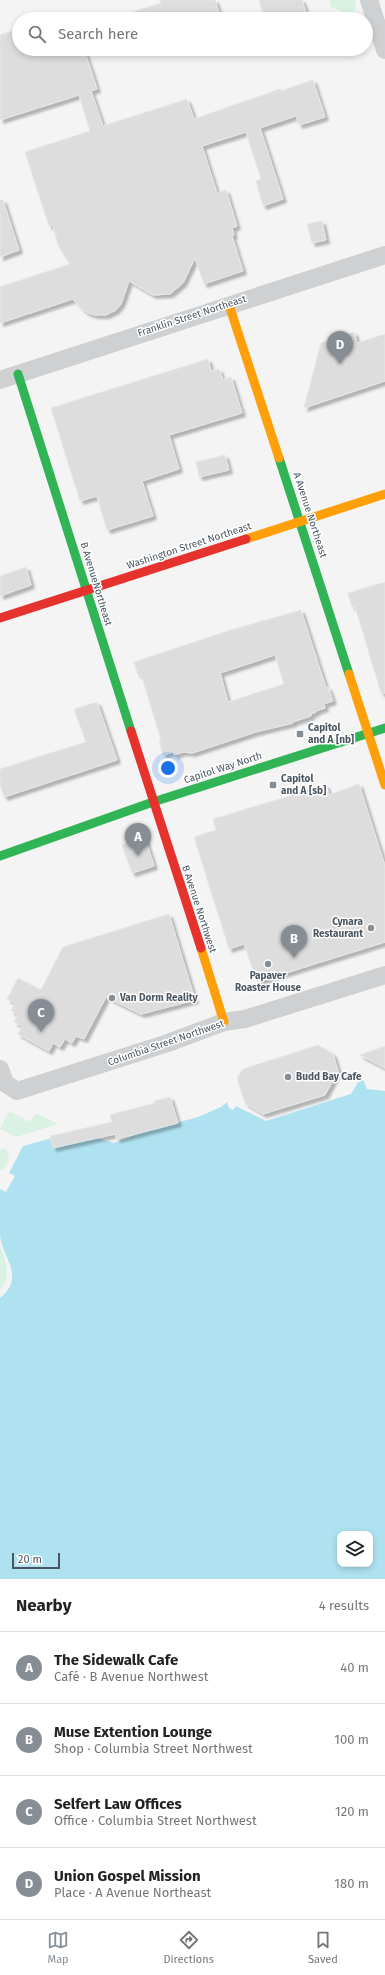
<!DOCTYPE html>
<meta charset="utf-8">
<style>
body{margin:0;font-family:"Fira Sans",sans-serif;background:#f6f6f6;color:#222}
.controls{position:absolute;right:12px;bottom:12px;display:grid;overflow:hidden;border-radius:8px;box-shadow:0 2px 6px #0003}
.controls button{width:36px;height:36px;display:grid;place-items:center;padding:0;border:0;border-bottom:1px solid #e0e0e0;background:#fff;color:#222;font:20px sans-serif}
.scale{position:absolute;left:12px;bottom:10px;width:48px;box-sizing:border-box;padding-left:4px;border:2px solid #4a5661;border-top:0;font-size:11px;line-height:14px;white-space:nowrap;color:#4a5661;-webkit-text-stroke:3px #fff;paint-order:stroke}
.you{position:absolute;left:168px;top:768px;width:14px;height:14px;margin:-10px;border:3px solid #fff;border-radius:50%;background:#1a73e8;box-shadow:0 0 0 6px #1a73e833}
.badge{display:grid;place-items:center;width:26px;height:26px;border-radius:50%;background:#868d94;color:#fff;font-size:13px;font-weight:700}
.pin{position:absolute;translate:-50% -33px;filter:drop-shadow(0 1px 2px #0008)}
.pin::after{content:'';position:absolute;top:21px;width:14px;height:12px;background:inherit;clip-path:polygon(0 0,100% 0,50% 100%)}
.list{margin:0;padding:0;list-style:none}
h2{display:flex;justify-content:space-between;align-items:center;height:52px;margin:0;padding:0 16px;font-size:17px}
h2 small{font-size:13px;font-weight:400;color:#767676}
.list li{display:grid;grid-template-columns:26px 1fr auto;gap:12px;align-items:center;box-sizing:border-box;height:72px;padding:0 16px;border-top:1px solid #e0e0e0}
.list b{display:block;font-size:15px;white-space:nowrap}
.list p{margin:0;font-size:13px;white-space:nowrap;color:#767676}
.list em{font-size:13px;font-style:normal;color:#767676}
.icon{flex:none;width:22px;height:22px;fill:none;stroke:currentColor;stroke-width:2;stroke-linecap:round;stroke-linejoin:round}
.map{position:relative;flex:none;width:385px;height:1579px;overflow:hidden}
.search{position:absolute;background:#fff;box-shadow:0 2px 6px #0003;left:12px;right:12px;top:12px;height:44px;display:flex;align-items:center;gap:10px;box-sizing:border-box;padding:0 14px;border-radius:22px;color:#767676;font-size:15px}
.sheet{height:340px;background:#fff}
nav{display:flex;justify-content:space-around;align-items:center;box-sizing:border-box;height:56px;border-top:1px solid #e0e0e0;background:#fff;font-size:11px;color:#767676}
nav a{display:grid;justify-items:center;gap:2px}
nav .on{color:#868d94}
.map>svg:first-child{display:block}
.green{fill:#d9f2e3}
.water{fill:#aee2f0;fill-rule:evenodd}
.building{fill:#ddddde;stroke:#e5e6e7;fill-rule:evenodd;filter:url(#shadow)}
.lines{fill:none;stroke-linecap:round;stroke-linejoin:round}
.street{stroke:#ced0d2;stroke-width:18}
.fast{stroke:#30b455;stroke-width:9}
.slow{stroke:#ff9f0a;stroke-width:9}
.jam{stroke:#e5322d;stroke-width:9}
.poi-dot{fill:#868d94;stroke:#fff;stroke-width:1.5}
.labels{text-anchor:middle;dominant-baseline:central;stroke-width:3;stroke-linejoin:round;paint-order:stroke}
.street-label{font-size:10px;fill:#4a5661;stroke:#fff}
.poi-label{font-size:10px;font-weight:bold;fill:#4a5661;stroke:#fff;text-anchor:start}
</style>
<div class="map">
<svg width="385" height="1579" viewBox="0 0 385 1579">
<defs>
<filter id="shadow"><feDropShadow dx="3.5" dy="3.5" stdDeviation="1" flood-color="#0004"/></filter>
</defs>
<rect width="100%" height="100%" fill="#f4f4f4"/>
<g class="green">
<path d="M332,0H354L356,3L354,14L349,19H343L340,10L332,8L329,2Z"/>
<path d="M11,1112L30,1122L36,1113L58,1124L16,1137L0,1129L8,1113Z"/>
<path d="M6,1148L9,1159L3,1170L0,1169V1150Z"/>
<path d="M0,1245C5,1260 13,1276 0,1289Z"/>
</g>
<path class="water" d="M363,1080L367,1089L385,1091V1579H0V1298C26,1277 3,1259 0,1236C0,1221 0,1204 0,1189L6,1192L15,1176L9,1173L23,1146L63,1135L83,1134L114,1143L143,1132L198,1117L221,1107L227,1102L229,1108L233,1110L236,1106L266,1121L351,1094L358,1082ZM340,1534H370V1564H340Z"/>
<g class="building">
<path d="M160,0H215L220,15L206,19H121L120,16L161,3Z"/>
<path d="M259,0H302L308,19H265Z"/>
<path d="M19,29V49H84L97,89L91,91L103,126L187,99L194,119L280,89L281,91L313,80L325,117L299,125L296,116L260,128L283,199L263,206L256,181L261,179L246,132L202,146L217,193L226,190L237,226L232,228L234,235L232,236L243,271L204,284L195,258L183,283L170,294L153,295L129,281L121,304L116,310L106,315H95L88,313L82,309L73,299L0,323V287L70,264L58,245L53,225L49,226L25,152L90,131L79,95L0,120V35Z"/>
<path d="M0,200H3L19,250L0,257Z"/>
<path d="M322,221L326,240L312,243L307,224Z"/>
<path d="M354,332L357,343L385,334V381L304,408L321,343Z"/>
<path d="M208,359L211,371L219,369L223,380L231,377L242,413L169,435L179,469L142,481L153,516L107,530L97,496L80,501L51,408Z"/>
<path d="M225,455L229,470L199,477L196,462Z"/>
<path d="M26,567L31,585L0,596V576Z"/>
<path d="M385,582V693H381L355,606L352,607L348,593Z"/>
<path d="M301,610L326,688L328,687L333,701L324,704L325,708L316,711V712L311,714V716L293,722V723L256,732L192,753L183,752L174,755L173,752L163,755L159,741L161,740L141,674L138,675L134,662L231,630ZM275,655L284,684L228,702L220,673Z"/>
<path d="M97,702L117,760L4,797L0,784V769L86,742L74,709Z"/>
<path d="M359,784L385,866V942L257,982L244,944L229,949L194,837L216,830L213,819L326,785L329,795Z"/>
<path d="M145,838L154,866L132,873L122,845Z"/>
<path d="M169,914L195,1000L141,1014L106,997L84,1039L76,1036L72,1043L65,1039L60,1047L53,1043L49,1051L18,1034L22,1026L14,1022L18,1014L11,1011L15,1003L7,999L18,978L41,990L63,947Z"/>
<path d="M318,1045L333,1054L338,1071L325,1095L263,1114L245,1103L237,1078L243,1069Z"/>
<path d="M385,1046V1068L360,1055Z"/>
<path d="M170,1097L178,1123L117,1139L115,1134L53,1148L50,1136L112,1122L110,1115L155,1103L154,1101Z"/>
</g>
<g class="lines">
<g class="street">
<path d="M369,0L385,50"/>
<path d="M0,380L385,255"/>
<path d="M0,1069L5,1083L17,1091L168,1043L224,1022L245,1019L385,975"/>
</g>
<g class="fast">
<path d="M18,374L131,731"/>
<path d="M279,458L349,674"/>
<path d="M0,856L153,802L385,728"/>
</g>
<g class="slow">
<path d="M229,305L279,458"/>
<path d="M246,539L385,494"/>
<path d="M349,674L385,785"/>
<path d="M201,948L224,1022"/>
</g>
<g class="jam">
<path d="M0,618L246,539"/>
<path d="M131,731L201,948"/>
</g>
</g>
<g class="poi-dot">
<rect x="296" y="730" width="8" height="8" rx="2"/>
<rect x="269" y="781" width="8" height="8" rx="2"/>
<circle cx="371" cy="928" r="4"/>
<circle cx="268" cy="964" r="4"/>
<circle cx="112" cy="998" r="4"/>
<circle cx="288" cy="1077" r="4"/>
</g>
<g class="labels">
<g class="street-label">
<text transform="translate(192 316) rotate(-18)">Franklin Street Northeast</text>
<text transform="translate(310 515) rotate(72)">A Avenue Northeast</text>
<text transform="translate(189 546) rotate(-18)">Washington Street Northeast</text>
<text transform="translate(96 584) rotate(73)">B AvenueNortheast</text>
<text transform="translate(223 768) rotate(-18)">Capitol Way North</text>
<text transform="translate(199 909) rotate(72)">B Avenue Northwest</text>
<text transform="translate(166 1043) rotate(-19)">Columbia Street Northwest</text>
</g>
<g class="poi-label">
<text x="308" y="728">Capitol<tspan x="308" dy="12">and A [nb]</tspan></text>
<text x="281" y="779">Capitol<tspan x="281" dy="12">and A [sb]</tspan></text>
<text x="363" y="922" text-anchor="end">Cynara<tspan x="363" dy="12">Restaurant</tspan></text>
<text x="268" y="976" text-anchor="middle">Papaver<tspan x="268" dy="12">Roaster House</tspan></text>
<text x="120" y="998">Van Dorm Reality</text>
<text x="296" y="1077">Budd Bay Cafe</text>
</g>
</g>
</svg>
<div class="controls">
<button><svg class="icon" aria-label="layers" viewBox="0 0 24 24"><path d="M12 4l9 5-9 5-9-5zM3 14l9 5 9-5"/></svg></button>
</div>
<div class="scale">20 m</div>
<div class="you"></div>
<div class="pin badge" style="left:138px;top:856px">A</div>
<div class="pin badge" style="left:294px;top:958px">B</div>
<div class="pin badge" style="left:41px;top:1032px">C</div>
<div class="pin badge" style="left:340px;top:364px">D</div>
<div class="search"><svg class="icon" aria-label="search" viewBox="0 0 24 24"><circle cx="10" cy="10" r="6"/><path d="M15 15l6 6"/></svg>Search here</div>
</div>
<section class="sheet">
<h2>Nearby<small>4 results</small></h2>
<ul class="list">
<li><span class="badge">A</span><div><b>The Sidewalk Cafe</b><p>Café · B Avenue Northwest</p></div><em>40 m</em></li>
<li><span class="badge">B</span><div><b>Muse Extention Lounge</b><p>Shop · Columbia Street Northwest</p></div><em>100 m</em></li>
<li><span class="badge">C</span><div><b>Selfert Law Offices</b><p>Office · Columbia Street Northwest</p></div><em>120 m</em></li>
<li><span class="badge">D</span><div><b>Union Gospel Mission</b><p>Place · A Avenue Northeast</p></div><em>180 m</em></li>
</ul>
</section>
<nav>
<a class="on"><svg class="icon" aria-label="map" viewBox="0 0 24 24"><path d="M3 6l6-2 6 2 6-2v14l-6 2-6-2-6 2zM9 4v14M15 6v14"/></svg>Map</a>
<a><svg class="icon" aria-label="directions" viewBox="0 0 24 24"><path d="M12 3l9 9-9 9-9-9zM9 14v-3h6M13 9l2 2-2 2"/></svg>Directions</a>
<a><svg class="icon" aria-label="saved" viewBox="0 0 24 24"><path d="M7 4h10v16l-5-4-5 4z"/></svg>Saved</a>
</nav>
